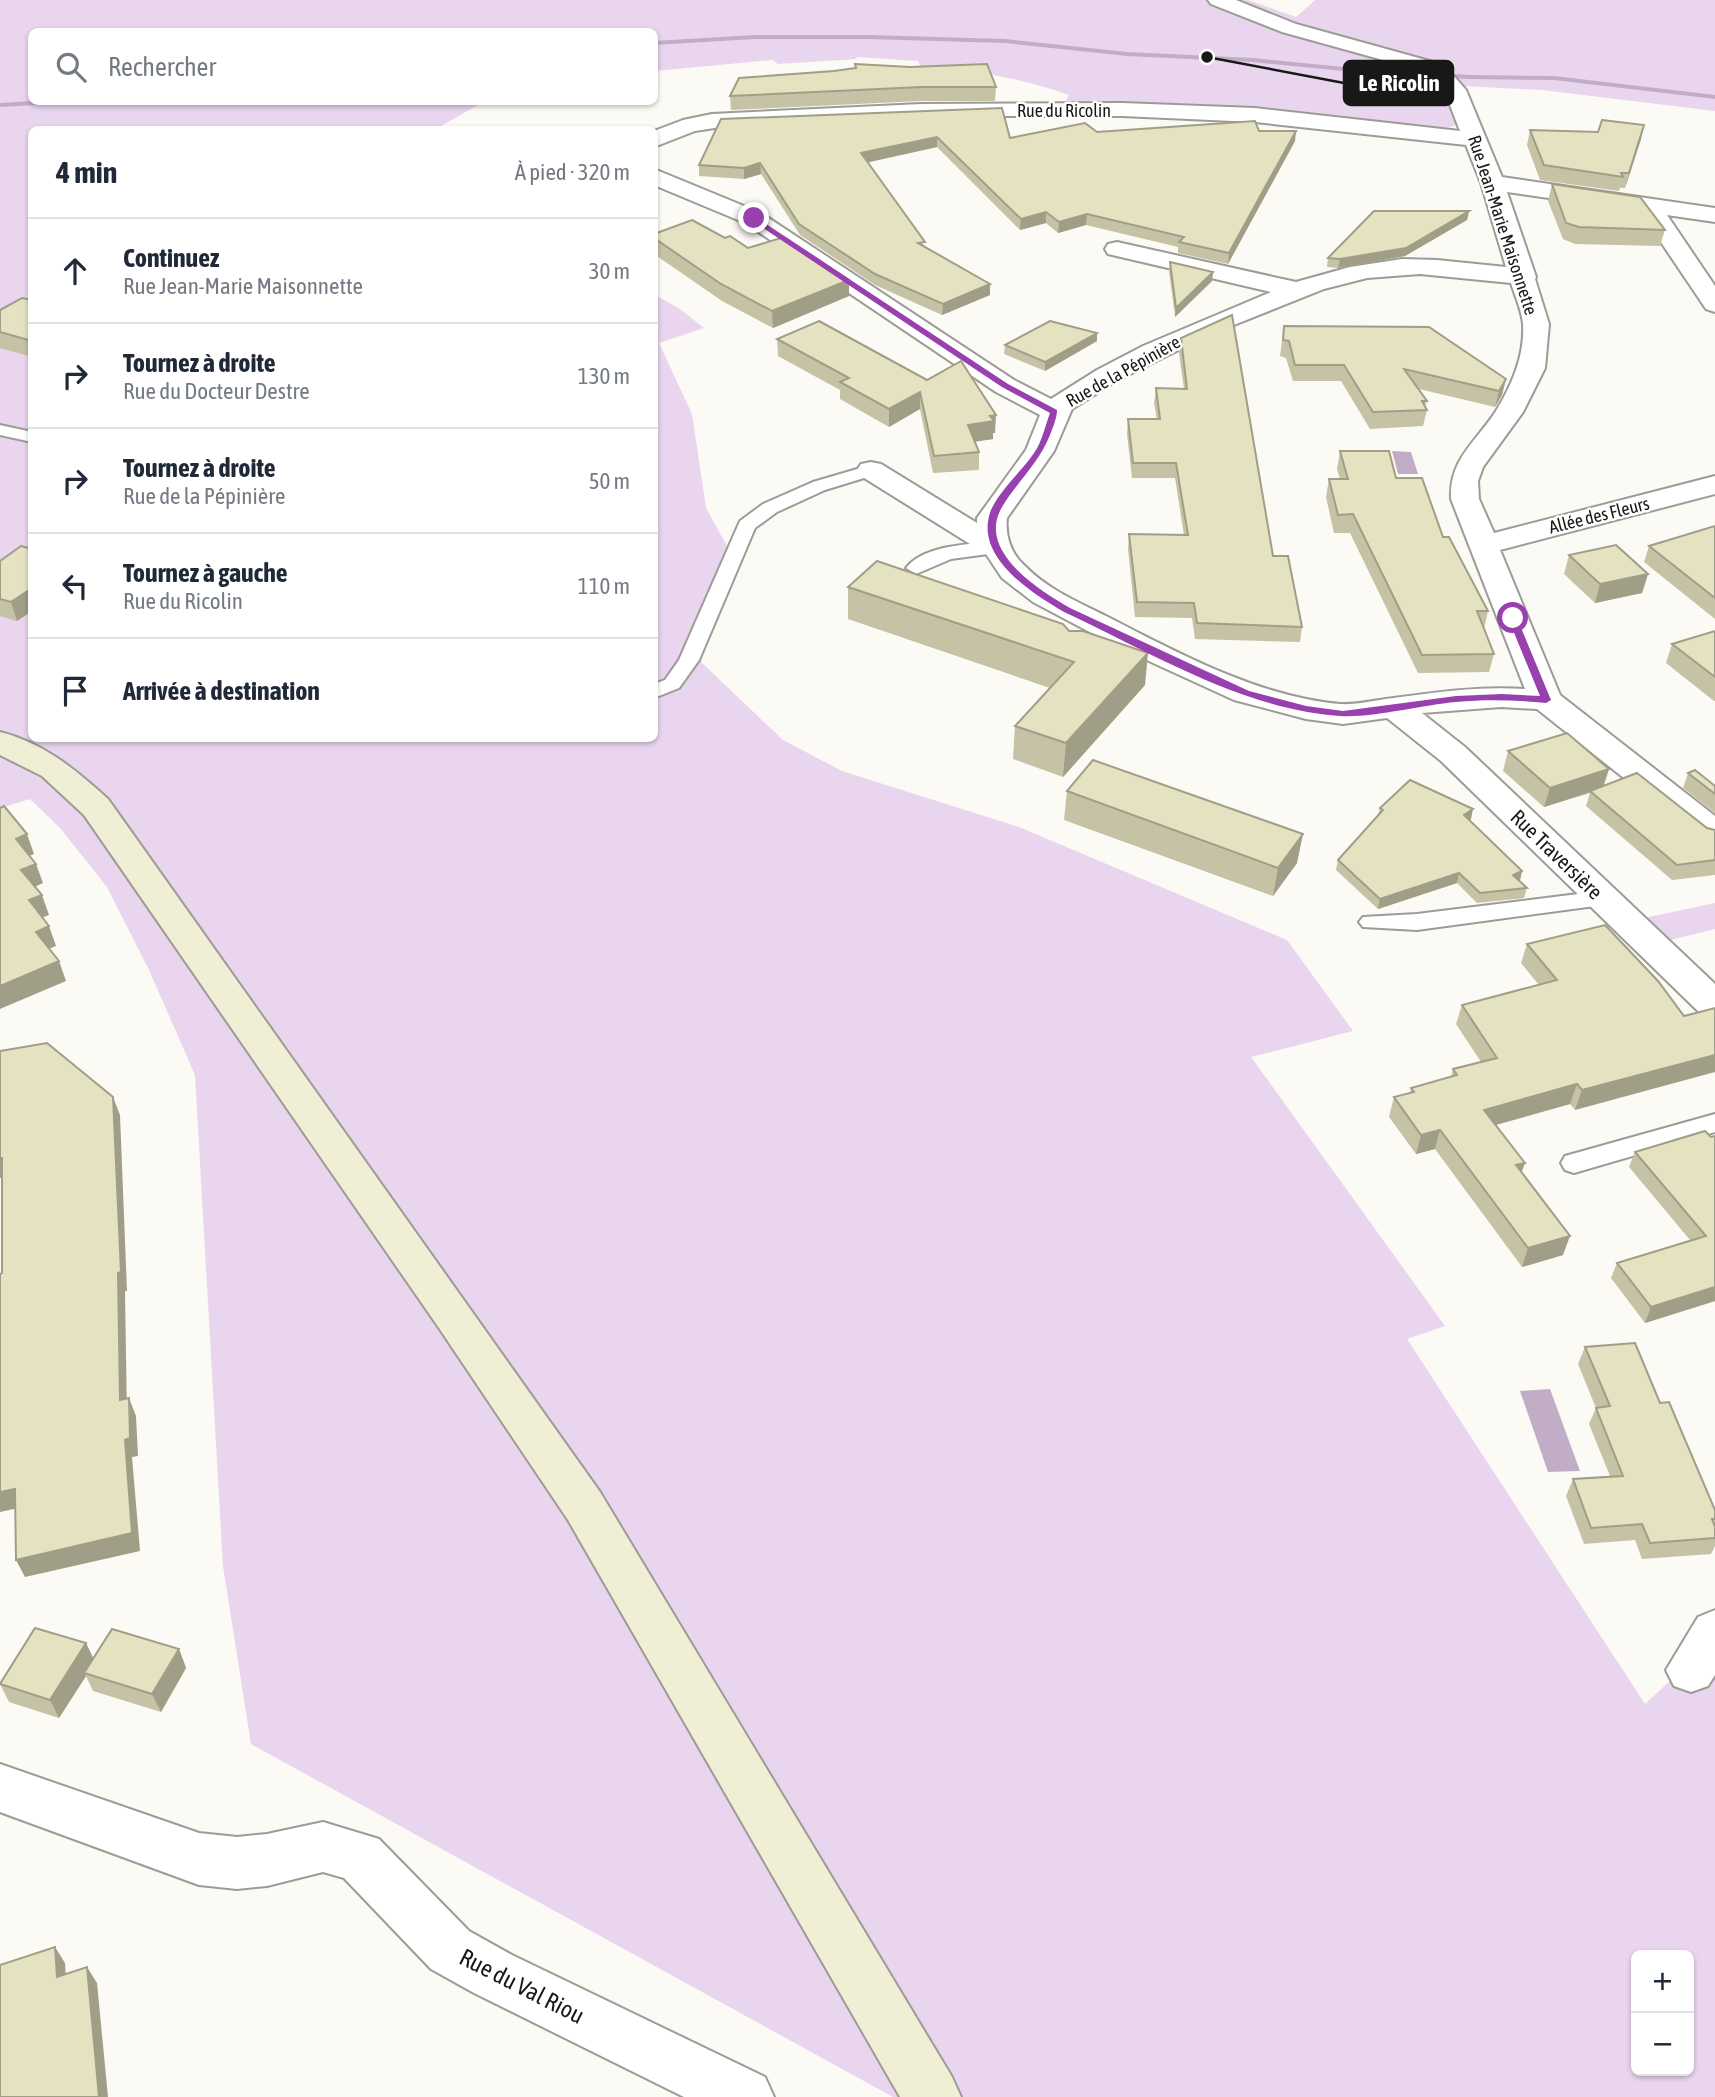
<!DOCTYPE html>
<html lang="fr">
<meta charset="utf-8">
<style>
body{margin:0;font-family:"Asap Condensed",sans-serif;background:#f2f2f3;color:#1f2937}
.controls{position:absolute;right:21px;bottom:21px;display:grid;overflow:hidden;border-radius:10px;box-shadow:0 2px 5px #0004}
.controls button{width:63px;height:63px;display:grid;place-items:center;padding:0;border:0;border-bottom:2px solid #e0e1e3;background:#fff;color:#1f2937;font:35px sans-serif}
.stop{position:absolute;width:21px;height:21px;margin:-16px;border:5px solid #9841ae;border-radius:50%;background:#fff}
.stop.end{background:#9841ae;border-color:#fff;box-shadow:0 2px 7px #0008}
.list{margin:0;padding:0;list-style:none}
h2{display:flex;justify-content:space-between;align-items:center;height:91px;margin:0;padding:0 28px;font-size:30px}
h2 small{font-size:23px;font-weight:400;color:#747a83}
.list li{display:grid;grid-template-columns:46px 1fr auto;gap:21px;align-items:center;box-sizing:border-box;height:105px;padding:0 28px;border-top:2px solid #e0e1e3}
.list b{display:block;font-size:26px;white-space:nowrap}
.list p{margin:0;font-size:23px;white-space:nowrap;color:#747a83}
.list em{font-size:23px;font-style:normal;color:#747a83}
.icon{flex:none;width:38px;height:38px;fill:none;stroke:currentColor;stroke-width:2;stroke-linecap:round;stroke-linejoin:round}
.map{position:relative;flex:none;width:1715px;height:2097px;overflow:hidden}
.search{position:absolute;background:#fff;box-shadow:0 2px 5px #0004;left:28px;top:28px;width:630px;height:77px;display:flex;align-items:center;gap:18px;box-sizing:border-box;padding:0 24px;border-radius:10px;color:#747a83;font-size:26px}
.panel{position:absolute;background:#fff;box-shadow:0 2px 5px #0004;left:28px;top:126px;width:630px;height:616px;border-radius:10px}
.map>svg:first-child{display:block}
.green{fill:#e9d5ee;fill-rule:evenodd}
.water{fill:#c2adc7}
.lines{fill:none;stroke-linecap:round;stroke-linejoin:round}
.stream{fill:#c2adc7;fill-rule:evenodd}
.service-casing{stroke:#9c9c96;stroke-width:4}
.minor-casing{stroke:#9c9c96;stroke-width:4}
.secondary-casing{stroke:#9c9c96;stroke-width:4}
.service{fill:#fff;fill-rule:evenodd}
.minor{fill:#fff;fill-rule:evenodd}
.secondary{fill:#f1eed6;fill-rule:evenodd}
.wall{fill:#c5c2a6}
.shaded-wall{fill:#a09e87}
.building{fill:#e5e2c1;stroke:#a09e87;stroke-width:2}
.route{fill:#9841ae}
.labels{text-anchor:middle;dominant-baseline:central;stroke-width:5;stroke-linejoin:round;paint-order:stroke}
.far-street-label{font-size:18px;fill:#181816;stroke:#fff}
.street-label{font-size:21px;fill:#181816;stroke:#fff}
.near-street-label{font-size:24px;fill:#181816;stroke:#fff}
.leader{fill:none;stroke:#181816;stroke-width:2.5}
.callout-dot{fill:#181816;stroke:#fff;stroke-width:2.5}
.callout{fill:#181816;stroke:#181816;stroke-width:2.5}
.callout-label{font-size:23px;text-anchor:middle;font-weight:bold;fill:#fff}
</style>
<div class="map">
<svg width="1715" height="2097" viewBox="0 0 1715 2097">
<rect width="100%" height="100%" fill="#fbfaf5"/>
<g class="green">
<path d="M0,0H1248L1296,17L1315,0H1715V111L1542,90L1444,85L1460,125L1444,128L1063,105L1069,95C1020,77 972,71 920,66L918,61L856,57L857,59L778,64L773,60L655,71L654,32H32V102H491L478,105L436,129L32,130V738H654L655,295L680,309L704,328L659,343L692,414L706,508L727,546L701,662L783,740L842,771L1019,827L1287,940L1353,1031L1251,1057L1445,1326L1407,1339L1645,1704L1715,1639V2097H893L251,1744L223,1566L195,1075L149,970L107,887L60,828L30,799L0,808ZM1636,1955H1689V2071H1636Z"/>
<path d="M1715,903V929L1666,941L1644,918Z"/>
</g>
<g class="water">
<path d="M1392,451L1411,452L1418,474H1398Z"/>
<path d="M1550,1389L1580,1471L1548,1472L1520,1391Z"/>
</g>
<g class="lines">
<g class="stream">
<path d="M755,35H868L1005,39L1127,52L1253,58L1374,70L1471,75L1554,76L1715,95V99L1554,80L1471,79L1374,74L1253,62L1127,56L1005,43L868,39H755L654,45V41Z"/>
<path d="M32,101L56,102L52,104L0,107V103Z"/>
</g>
<g class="service-casing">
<g id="service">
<path d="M0,425L32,432V442L0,435Z"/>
<path d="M871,465L880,470L877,474L825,490L777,512L755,528L699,660L679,688L654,698V684L665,680L679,660L740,521L763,504L813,482Z"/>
<path d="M996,542L1005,548L1003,552L951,559L916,574L906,568C924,545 969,544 996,542Z"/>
<path d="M1602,891L1610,894L1613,899L1610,904L1417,930L1363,927L1359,922L1363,917L1417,914Z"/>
<path d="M1715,1114V1132L1574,1173L1565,1170L1561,1163L1565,1156Z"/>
</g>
</g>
<g class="minor-casing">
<g id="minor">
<path d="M1208,0H1236L1296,24L1444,65L1466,90L1502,177L1715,208V222L1667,215L1715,286V312L1706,309L1640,211L1507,192L1536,277L1535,279L1549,324L1545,368L1523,412L1483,467L1478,481L1479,499L1494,533L1715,476V494L1500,550L1560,695L1715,816V844L1703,841L1537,709L1501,707L1422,713L1465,747L1715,984V1019L1702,1015L1441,761L1387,718L1343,724L1306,719L1234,700L1116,646L1033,602L1002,578L986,554L861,476L857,470L861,464L871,462L881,464L977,523V518L1026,450L1040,415L996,392L745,223L654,185V169L761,213L1014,380L1051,399L1097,370L1143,346L1271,292L1108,254L1105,249L1108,244L1117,242L1296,282L1350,267L1402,259L1437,260L1506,267L1481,183L1466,145L1255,122L1122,116H971L734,125L695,131L654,147V131L683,120L712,114L921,104L1122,103L1255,108L1460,131L1445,92L1430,73L1282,32L1211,4ZM1420,274L1511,283C1515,296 1522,311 1523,324C1525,355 1512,385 1496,411C1476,442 1449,459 1451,499L1525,689C1481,686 1437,692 1393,698C1376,700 1357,705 1340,704C1259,697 1178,653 1106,616C1078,602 1047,589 1025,566C1011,554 1005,536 1007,518L1054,451L1072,409L1116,381L1209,335L1324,289L1367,278Z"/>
<path d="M1715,1610V1675L1708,1686L1691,1692L1674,1686L1666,1670L1698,1617Z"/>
<path d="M0,1764L199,1833L237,1837L267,1834L323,1822L379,1839L469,1931L512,1955L765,2077L774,2097H684L474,1993L431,1969L344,1878L323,1872L267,1886L237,1889L199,1885L0,1812Z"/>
</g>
</g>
<g class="secondary-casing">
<path id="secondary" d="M0,732C44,743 76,770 108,799L600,1492L952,2077L961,2097H900L568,1520L439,1328L84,815L42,776L0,755Z"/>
</g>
<use href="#service" class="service"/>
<use href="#minor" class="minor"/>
<use href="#secondary" class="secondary"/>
</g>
<g class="wall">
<path d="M855,64L996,87L995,101H921L731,110L730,96L834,71L855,68Z"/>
<path d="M721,119L1010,138L1097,132L1259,131L1295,141L1228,264L1178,253V247L1086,225L1058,233L1046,223L1020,230L937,147L867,162L925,247L990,284V295L942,315L875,285L800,235L761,174L744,179L699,176V165Z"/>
<path d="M1530,130L1641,139L1625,188H1620L1619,191L1540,180L1527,145Z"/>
<path d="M1552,184L1665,230L1660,246L1575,244L1563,239L1548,201Z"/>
<path d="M1469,211L1467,220L1405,256L1338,268L1327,267L1328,258Z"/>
<path d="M654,234L725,238L748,248L849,280V296L773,328L722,301L654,254Z"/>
<path d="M1170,262L1213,272L1212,281L1175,317L1169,271Z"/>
<path d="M32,300V357L0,348V310Z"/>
<path d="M819,321L995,433H993V439L975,441L979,452V470L933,473L920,409L889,427L840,399V390L778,356L777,339Z"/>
<path d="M1284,326L1506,379L1502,395L1495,407L1419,389L1427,401L1425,407L1427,410L1423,426L1370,429L1341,381H1293L1286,358L1280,356Z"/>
<path d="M1181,338L1302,627L1300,642L1195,639L1192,618L1135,617L1128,549L1129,534L1184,535L1175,478H1132L1127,434L1128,419H1157L1154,403L1156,388L1184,389L1179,353Z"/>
<path d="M1097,341L1045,371L1004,354L1005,345Z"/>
<path d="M1340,451L1396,478L1443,537L1488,611L1484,629L1494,654L1489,672L1418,673L1350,533H1334L1326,497L1329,479H1340L1337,469Z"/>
<path d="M1715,526V619L1644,562L1649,546Z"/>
<path d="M32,549V611L17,621L0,616V561Z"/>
<path d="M1569,555L1648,574L1642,593L1595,603L1564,574Z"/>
<path d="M848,587L1069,631L1145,685L1063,777L1013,759L1015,726L1050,688L848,619Z"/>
<path d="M1715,631V701H1714L1666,663L1672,644Z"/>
<path d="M1508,751L1604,786L1707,828L1715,830V875L1672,880L1586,806L1590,793L1544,807L1503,771Z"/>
<path d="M1688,773L1715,786V813L1683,788Z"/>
<path d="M1067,791L1297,863L1273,896L1064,820Z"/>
<path d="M1380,808L1471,819L1469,820L1520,881L1527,888L1524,898L1477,903L1457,883L1378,909L1336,870L1338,860L1378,815Z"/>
<path d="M1527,944L1658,981L1575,1110L1570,1104L1495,1125L1522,1172L1563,1255L1522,1267L1435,1149L1416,1154L1389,1117L1394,1097L1410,1093L1411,1088L1451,1077L1453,1069L1481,1062L1456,1024L1462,1005L1539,985L1521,963Z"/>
<path d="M1715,1136V1301L1645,1323L1611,1278L1617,1263L1690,1240L1629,1167L1635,1152Z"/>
<path d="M1585,1347L1660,1403L1715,1510V1546L1711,1554L1642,1559L1635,1540L1584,1544L1566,1496L1573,1479L1610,1476L1589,1424L1596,1408L1578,1364Z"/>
<path d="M86,1643L93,1658L179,1649L186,1668L161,1712L93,1691L86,1676L59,1718L9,1702L0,1684Z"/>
</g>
<g class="shaded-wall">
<path d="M1644,125L1641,139L1625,188L1629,173Z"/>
<path d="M1296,131L1295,141L1228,264L1229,253Z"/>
<path d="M937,137V147L861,164V153Z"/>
<path d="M760,163L761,174L744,179V168Z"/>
<path d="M1469,211L1467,220L1405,256L1338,268L1340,259Z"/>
<path d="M1046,212V223L1020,230L1021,219Z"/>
<path d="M1087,214L1086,225L1058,233L1059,222Z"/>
<path d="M1213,272L1212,281L1175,317L1176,308Z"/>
<path d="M849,280V296L773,328L772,311Z"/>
<path d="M990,284V295L942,315L943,304Z"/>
<path d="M1097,333V341L1045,371V362Z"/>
<path d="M1506,379L1502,395L1495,407L1499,391Z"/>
<path d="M920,392V409L889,427V409Z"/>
<path d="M996,415L995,433H993V439L967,443L968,425L990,416Z"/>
<path d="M1648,574L1642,593L1595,603L1600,584Z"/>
<path d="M32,588V611L17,621L11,602Z"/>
<path d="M1148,653L1145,685L1063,777L1066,743Z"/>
<path d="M1609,769L1603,788L1544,807L1550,788Z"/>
<path d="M1473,809L1471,819L1462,825L1464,815Z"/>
<path d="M27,834L34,854L22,859L16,839Z"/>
<path d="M1303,834L1297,863L1273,896L1278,868Z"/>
<path d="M36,864L43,883L28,890L21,870Z"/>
<path d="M1522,871L1520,881L1513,875Z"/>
<path d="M1459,873L1457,883L1378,909L1380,899Z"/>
<path d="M42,895L49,915L36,920L29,900Z"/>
<path d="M49,926L56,946L43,951L36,932Z"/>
<path d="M59,961L66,981L0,1009V986Z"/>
<path d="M1715,1055V1072L1575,1110L1582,1090Z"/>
<path d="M1577,1084L1570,1104L1478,1130L1484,1110Z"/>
<path d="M113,1097L120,1115L127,1291H125L127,1418L120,1400Z"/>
<path d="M1440,1130L1435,1149L1416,1154L1421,1135Z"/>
<path d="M0,1158H2L10,1176L0,1178Z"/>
<path d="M1525,1163L1518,1182L1516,1165Z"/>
<path d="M1570,1236L1563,1255L1522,1267L1528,1248Z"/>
<path d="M1715,1287V1301L1645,1323L1651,1307Z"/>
<path d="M129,1398L136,1416L138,1456L132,1457L140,1551L25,1577L16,1560L125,1440Z"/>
<path d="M15,1489L23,1507L0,1512V1492Z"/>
<path d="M86,1643L95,1662L84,1673L86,1676L59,1718L50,1700Z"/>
<path d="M179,1649L186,1668L161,1712L152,1694Z"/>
<path d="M55,1947L65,1963L67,1993L57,1977Z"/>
<path d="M87,1967L97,1983L108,2097H99Z"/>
</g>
<g class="building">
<path d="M855,64L910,67L987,64L996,87H921L730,96L739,78L834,71L856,68Z"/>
<path d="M1002,108L1010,138L1085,123L1097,132L1255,121L1259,131H1296L1229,253L1179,242L1184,237L1087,214L1059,222L1046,212L1021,219L937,137L861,153L925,242L918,243L990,284L943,304L875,274L799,224L760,163L744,168L699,165L721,119Z"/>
<path d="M1602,120L1644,125L1629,173H1621L1623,177L1544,165L1530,130L1598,132Z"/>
<path d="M1552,184L1640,197L1665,230L1579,227L1566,223Z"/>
<path d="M1374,211H1469L1406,248L1340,259L1328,258Z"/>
<path d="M692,220L725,238L730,236L748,248L784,237L849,280L772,311L721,284L654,238V234Z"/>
<path d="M1170,262L1213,272L1176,308Z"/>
<path d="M22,298L32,300V341L0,332V310Z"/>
<path d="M1232,315L1273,556H1288L1302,627L1197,623L1194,603L1137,602L1129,534L1188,535L1176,463H1133L1128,419H1160L1156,388L1187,389L1181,338Z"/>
<path d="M819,321L927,380L961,361L996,415L990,416L994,421L968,425L979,452L934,456L920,392L889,409L840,382L849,378L777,339Z"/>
<path d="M1050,321L1097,333L1045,362L1005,345Z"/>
<path d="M1284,326L1429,327L1506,379L1499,391L1404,369L1427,401H1422L1427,410L1373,412L1344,365H1295L1289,341L1283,340Z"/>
<path d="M1340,451H1389L1396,478H1422L1443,537H1449L1488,611H1477L1494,654L1422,655L1353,514L1338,515L1329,479H1348Z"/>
<path d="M1715,526V598L1649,546Z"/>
<path d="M1616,545L1648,574L1600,584L1569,555Z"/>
<path d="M21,546L32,549V588L11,602L0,599V561Z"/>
<path d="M877,561L1063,624L1069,631H1083L1148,653L1066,743L1015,726L1074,662L848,587Z"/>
<path d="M1715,631V677L1672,644Z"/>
<path d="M1567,733L1609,769L1550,788L1508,751Z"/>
<path d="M1093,760L1303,834L1278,868L1067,791Z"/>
<path d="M1695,770L1715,786V794L1688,773Z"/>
<path d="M1637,773L1707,828L1715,830V860L1677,865L1590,791Z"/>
<path d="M1410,780L1473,809L1464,815L1522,871L1513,875L1527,888L1480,893L1459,873L1380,899L1338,860L1383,810L1380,808Z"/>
<path d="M4,806L27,834L16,839L36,864L21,870L42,895L29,900L49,926L36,932L59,961L0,986V808Z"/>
<path d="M1605,925L1658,981L1684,1016L1715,1008V1055L1582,1090L1577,1084L1484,1110L1525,1163L1516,1165L1570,1236L1528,1248L1440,1130L1421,1135L1394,1097L1414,1092L1411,1088L1457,1075L1453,1069L1497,1058L1462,1005L1557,980L1527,944Z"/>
<path d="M47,1043L113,1097L121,1272L118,1273L120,1400L129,1398L130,1438L125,1440L132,1533L16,1560L15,1489L0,1492V1274L2,1273V1158H0V1051Z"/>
<path d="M1705,1131L1711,1137L1715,1136V1287L1651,1307L1617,1263L1706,1236L1635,1152Z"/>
<path d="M1635,1343L1660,1403L1669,1402L1715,1510V1519H1712L1715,1527V1538L1650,1543L1642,1524L1591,1528L1573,1479L1623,1476L1596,1408L1610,1406L1585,1347Z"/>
<path d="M35,1628L86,1643L50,1700L0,1684Z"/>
<path d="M112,1629L179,1649L152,1694L84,1673Z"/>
<path d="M55,1947L57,1977L87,1967L99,2097H0V1965Z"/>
</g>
<path class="route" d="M754,216L1008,384L1057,410C1057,418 1053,427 1050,435C1039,463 1017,482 1002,507C976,551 1039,590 1070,608L1249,691L1306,706L1343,711L1456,696L1502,694L1540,696L1508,618L1513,615L1517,618L1551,700L1546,703C1516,700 1486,699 1456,702C1422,705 1372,718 1340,716C1244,710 1150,652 1064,612C1030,592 973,556 991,510C1000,490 1021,472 1034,453C1042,442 1045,426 1050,413L1002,387L751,220Z"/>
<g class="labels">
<g class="far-street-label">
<text x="1064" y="110">Rue du Ricolin</text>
<text transform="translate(1503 225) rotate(72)">Rue Jean-Marie Maisonnette</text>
<text transform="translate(1123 371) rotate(-29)">Rue de la Pépinière</text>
<text transform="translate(1599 515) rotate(-14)">Allée des Fleurs</text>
</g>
<g class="street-label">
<text transform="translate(1557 854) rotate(44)">Rue Traversière</text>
</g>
<g class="near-street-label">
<text transform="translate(522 1986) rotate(27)">Rue du Val Riou</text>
</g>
</g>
<path class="leader" d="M1207 57L1344 83"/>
<circle class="callout-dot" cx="1207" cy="57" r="7"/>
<rect class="callout" x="1344" y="61" width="109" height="44" rx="7"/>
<g class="callout-label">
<text x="1399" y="91">Le Ricolin</text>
</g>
</svg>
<div class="controls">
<button>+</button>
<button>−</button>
</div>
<div class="stop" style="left:1513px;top:618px"></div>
<div class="stop end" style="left:754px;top:218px"></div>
<div class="search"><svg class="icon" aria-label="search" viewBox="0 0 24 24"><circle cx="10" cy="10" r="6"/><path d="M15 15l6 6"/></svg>Rechercher</div>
<section class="panel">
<h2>4 min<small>À pied · 320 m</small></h2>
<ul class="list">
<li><svg class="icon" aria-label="ahead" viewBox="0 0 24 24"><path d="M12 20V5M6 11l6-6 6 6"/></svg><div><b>Continuez</b><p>Rue Jean-Marie Maisonnette</p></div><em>30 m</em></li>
<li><svg class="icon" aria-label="right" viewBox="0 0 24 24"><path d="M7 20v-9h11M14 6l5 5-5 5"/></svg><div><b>Tournez à droite</b><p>Rue du Docteur Destre</p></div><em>130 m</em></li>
<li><svg class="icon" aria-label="right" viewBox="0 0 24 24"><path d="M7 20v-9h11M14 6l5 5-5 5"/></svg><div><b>Tournez à droite</b><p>Rue de la Pépinière</p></div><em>50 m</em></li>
<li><svg class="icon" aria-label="left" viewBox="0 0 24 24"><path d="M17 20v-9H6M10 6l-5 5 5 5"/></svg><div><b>Tournez à gauche</b><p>Rue du Ricolin</p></div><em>110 m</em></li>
<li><svg class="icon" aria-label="arrive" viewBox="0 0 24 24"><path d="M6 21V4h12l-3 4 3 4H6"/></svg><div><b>Arrivée à destination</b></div></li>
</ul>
</section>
</div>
